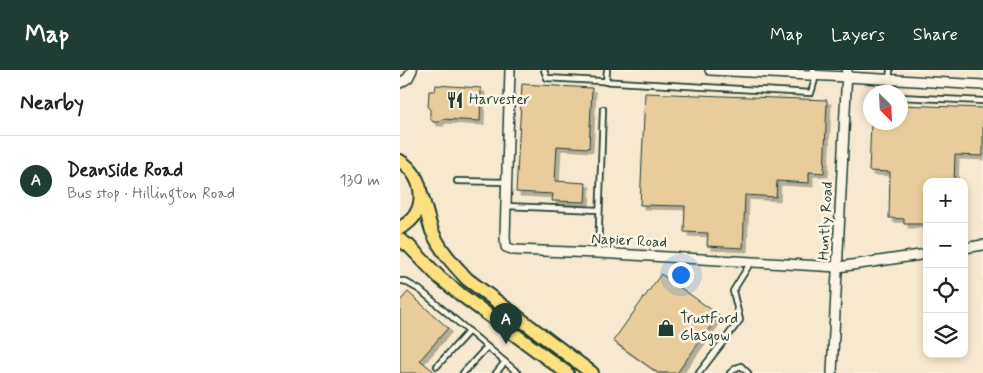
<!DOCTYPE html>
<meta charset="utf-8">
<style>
body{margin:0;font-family:Mynerve,sans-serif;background:#f6f6f6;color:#202124}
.controls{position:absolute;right:15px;bottom:15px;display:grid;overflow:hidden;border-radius:10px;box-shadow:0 2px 8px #0003}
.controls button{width:45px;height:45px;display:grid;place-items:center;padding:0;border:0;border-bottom:1px solid #e0e0e0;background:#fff;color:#202124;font:25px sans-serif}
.compass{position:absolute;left:463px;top:15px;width:45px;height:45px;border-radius:50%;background:#fff;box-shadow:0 2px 8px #0003;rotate:156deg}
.you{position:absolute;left:280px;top:204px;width:18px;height:18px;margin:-12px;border:4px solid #fff;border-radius:50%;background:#1a73e8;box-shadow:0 0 0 8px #1a73e833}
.badge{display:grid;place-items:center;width:32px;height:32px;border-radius:50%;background:#1f3d34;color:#fff;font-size:16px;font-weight:700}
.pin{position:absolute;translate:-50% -41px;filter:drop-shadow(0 1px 2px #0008)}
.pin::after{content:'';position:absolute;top:26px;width:18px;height:15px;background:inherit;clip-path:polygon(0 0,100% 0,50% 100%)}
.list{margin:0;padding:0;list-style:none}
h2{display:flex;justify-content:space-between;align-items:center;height:65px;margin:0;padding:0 20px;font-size:21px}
h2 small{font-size:16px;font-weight:400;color:#757577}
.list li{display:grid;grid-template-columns:32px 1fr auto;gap:15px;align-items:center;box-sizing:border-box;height:90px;padding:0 20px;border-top:1px solid #e0e0e0}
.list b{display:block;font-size:19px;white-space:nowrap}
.list p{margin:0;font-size:16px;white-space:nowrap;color:#757577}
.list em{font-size:16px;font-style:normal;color:#757577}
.icon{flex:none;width:28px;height:28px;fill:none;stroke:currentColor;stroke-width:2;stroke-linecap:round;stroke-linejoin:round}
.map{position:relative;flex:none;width:583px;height:303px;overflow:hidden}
header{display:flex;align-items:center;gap:30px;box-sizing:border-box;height:70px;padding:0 25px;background:#1f3d34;color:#fff}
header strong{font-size:24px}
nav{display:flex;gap:28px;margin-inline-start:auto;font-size:18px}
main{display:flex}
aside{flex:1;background:#fff}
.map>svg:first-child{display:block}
.built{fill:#f6e9cf;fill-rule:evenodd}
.building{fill:#e8cc9c;stroke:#1f3d34;filter:url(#shadow)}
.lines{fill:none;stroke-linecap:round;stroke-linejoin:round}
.service-casing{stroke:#1f3d34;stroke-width:8}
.minor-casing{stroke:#1f3d34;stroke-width:12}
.primary-casing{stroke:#1f3d34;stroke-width:16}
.service{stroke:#fcf5e5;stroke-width:4.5}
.minor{stroke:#fcf5e5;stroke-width:9}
.primary{stroke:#fde080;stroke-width:12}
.labels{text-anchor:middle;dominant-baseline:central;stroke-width:5;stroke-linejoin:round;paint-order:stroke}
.poi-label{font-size:15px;fill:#1f3d34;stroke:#fcf5e5;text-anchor:start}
.street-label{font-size:15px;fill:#1f3d34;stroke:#fcf5e5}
</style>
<header>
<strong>Map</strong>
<nav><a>Map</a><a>Layers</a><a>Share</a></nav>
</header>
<main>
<aside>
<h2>Nearby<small></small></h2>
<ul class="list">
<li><span class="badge">A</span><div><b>Deanside Road</b><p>Bus stop · Hillington Road</p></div><em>130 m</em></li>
</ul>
</aside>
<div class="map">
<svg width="583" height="303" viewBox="0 0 583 303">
<defs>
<filter id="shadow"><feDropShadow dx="4" dy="4" stdDeviation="0" flood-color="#0004"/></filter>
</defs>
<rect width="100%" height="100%" fill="#fcf5e5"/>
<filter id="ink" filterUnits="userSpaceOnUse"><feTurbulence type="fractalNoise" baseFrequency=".02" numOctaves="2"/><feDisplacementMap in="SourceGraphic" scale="10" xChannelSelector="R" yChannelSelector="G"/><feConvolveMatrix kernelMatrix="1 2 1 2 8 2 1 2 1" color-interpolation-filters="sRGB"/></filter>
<g filter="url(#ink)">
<path class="built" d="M0,0H583V303H0ZM470,22H500V52H470ZM527,112H564V284H527Z"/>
<g class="building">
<path d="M122,14L192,18L189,78L157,76L155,111L186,113L185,132L152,131L153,124L116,122Z"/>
<path d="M36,15L81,18L80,51L42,49L39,52H33L30,48V38H28L29,21H35Z"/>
<path d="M245,23L427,30L424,103L409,102V113L377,111L376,127L345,125L343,178L307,176L308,163L284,162L285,136L240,135Z"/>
<path d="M500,35L583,38V86L555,85L554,112H527V154H504V149L489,148L490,102L469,101L471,52H500Z"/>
<path d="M261,204L319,245L277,303H258L213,271Z"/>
<path d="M8,222L48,258L20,290L36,303H0V231Z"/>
</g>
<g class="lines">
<g class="service-casing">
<g id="service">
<path d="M144,0L147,8L411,23L416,6L413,0"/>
<path d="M490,0L489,10L494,22"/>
<path d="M206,12L207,0"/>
<path d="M500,27L583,31"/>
<path d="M57,111L106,112"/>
<path d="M106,136L199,140"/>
<path d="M198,183L203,39"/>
<path d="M0,211H4L20,220L118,303"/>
<path d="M37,296L69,261"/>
<path d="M63,303L87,277"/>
<path d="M96,303L105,292"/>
<path d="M299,303L340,250L333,221L351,192"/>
<path d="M330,303L336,298L341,296L348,303"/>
</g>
</g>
<g class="minor-casing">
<g id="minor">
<path d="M110,0L105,167L106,177L114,180L198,183L438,197L527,184"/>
<path d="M310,0L447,7L583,15"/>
<path d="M0,13L8,8L12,0"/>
<path d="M564,178L583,175"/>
<path d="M432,303L447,0"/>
</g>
</g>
<g class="primary-casing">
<g id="primary">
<path d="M0,91C26,107 29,143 0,158"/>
<path d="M21,124C25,136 28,149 32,161C40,180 54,195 67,209L192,303"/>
<path d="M0,170L9,176L40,208L60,224L167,303"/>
</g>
</g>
<use href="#service" class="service"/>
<use href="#minor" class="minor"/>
<use href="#primary" class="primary"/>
</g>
</g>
<defs>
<g id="restaurant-bare" transform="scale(1.35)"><path d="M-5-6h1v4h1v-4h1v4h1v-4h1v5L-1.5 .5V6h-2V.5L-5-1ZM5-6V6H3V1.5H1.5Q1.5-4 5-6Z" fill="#1f3d34" stroke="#fcf5e5" stroke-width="2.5" paint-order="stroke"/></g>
<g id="shop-bare" transform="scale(1.35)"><path d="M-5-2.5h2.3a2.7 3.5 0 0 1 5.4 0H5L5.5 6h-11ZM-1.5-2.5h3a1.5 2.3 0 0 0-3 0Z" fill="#1f3d34" stroke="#fcf5e5" stroke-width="2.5" paint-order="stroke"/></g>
</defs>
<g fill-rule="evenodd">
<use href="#restaurant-bare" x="55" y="30"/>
<use href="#shop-bare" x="266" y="258"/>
</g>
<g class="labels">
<g class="poi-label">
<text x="69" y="30">Harvester</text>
<text x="280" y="249">TrustFord<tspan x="280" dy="17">Glasgow</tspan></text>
</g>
<g class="street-label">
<text transform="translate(426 151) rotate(-87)">Huntly Road</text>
<text transform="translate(229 171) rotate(3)">Napier Road</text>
</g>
</g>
</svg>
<div class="controls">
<button>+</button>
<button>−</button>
<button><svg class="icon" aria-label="locate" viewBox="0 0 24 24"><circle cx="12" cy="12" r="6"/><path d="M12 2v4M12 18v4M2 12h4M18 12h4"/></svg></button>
<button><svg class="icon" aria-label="layers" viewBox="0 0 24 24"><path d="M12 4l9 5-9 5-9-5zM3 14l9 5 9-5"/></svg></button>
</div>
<svg class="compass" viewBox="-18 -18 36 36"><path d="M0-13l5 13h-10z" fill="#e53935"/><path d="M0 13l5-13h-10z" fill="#757577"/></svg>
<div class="you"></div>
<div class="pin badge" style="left:106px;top:274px">A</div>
</div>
</main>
